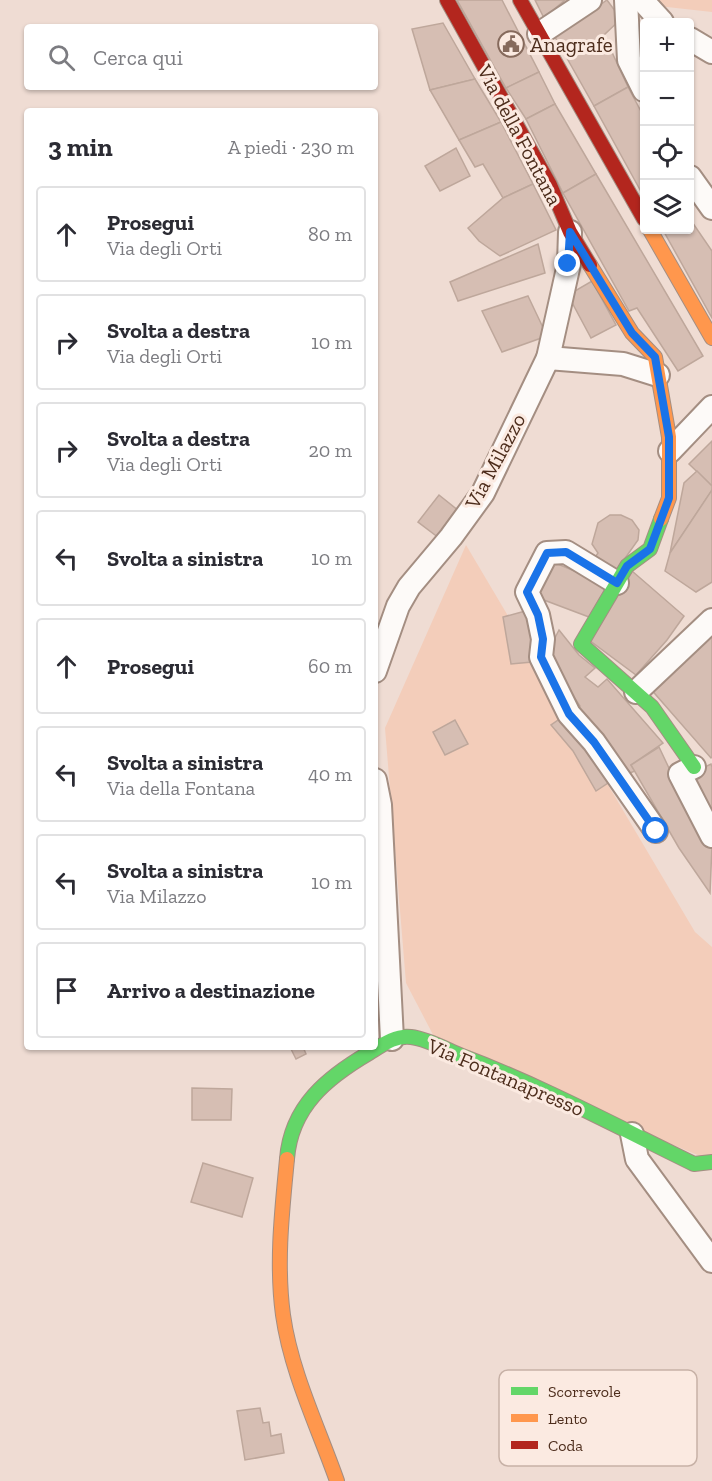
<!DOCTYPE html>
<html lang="it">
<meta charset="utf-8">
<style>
body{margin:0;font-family:"Zilla Slab",serif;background:#f2f2f3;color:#2b2b33}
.controls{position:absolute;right:18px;top:18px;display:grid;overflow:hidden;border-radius:6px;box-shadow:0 2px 4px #0004}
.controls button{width:54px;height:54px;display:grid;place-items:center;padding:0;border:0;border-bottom:2px solid #e1e1e2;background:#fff;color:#2b2b33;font:30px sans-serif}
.stop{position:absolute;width:18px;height:18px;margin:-14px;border:4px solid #1a73e8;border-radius:50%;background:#fff}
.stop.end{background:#1a73e8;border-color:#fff;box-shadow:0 2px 6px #0008}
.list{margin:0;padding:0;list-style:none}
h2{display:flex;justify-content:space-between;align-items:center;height:78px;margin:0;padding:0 24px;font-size:26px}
h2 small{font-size:20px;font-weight:400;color:#7c7c81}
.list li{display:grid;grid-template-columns:39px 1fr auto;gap:18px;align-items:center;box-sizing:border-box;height:96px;margin:0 12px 12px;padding:0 12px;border:2px solid #e1e1e2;border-radius:6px}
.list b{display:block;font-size:22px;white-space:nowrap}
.list p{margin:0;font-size:20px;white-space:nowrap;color:#7c7c81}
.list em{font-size:20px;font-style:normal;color:#7c7c81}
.icon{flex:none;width:33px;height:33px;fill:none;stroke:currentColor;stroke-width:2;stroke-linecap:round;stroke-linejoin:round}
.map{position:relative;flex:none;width:712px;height:1481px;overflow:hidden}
.search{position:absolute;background:#fff;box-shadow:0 2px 4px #0004;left:24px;top:24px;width:354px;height:66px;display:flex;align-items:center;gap:15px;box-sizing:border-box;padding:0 21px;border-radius:6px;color:#7c7c81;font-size:22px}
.panel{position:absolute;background:#fff;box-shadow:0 2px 4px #0004;left:24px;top:108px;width:354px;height:942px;border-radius:6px}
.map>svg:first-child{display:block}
.green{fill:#f3cdba}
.building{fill:#d6beb3;stroke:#bea79b;stroke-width:1.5}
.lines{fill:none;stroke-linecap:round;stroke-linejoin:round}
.street-casing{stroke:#a48e82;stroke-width:26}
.fast-casing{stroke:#a48e82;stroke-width:16}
.slow-casing{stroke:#a48e82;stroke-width:16}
.jam-casing{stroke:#a48e82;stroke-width:16}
.street{stroke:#fdfaf8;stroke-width:22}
.fast{stroke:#63d668;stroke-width:14}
.slow{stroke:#ff974d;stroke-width:14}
.jam{stroke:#b3261e;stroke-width:14}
.route{stroke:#1a73e8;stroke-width:8}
.labels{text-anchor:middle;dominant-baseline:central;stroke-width:6;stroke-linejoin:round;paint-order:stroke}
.poi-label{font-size:21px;fill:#4d2d1c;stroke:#fbeae1;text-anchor:start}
.street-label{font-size:21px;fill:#4d2d1c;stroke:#fbeae1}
.key{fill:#fbeae1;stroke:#c7b1a6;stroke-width:1.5}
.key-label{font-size:16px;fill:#4d2d1c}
</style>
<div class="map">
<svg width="712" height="1481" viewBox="0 0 712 1481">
<rect width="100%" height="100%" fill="#efdcd3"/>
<g class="green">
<path d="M655,0H712V12L658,6Z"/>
<path d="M466,545L695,932L712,947V1161L440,1048L406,983L385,728Z"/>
</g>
<g class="building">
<path d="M457,0H502L539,72L506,88Z"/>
<path d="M535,0H565L544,18Z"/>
<path d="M607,0L621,19L604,35L628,87L594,106L555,37Z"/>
<path d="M443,23L475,79L430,90L412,29Z"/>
<path d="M539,72L555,104L526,119L506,88Z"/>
<path d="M475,79L501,122L459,140L430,90Z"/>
<path d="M628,87L644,117V197L594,106Z"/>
<path d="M555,104L596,174L563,193L526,119Z"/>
<path d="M501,122L533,184L503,198L483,164L475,167L459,140Z"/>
<path d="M456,148L470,176L440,191L425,166Z"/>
<path d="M596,174L703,356L678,371L637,308L629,311L563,193Z"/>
<path d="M533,184L556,230L500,256L479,241L468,228L503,198Z"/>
<path d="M690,219L712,251V318L663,230H690Z"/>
<path d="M538,244L545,273L458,301L450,282Z"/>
<path d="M592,281L616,325L591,338L568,295Z"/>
<path d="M528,296L547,336L502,352L482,311Z"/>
<path d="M712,441V486L689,464Z"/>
<path d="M697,471L712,486V490L670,553L684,483Z"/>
<path d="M712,490V582L696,592L665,571L670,553Z"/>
<path d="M439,495L459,511L439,538L418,522Z"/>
<path d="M610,515H621L632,520L639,530L638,540L616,571L594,559L598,553L592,544L598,523Z"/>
<path d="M553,562L608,585L589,617L536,597Z"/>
<path d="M632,571L684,616L667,640L636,675L589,640Z"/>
<path d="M529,610L534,638L532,662L511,664L503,617Z"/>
<path d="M559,630L579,655L595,668L585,677L598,687L607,679L663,743L631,765L635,771L625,775L574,711L580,706L546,655Z"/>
<path d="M712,634V757L711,758L649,687Z"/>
<path d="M564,716L614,779L596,791L573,751L551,725Z"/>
<path d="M455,720L468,744L445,755L433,732Z"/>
<path d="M659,747L677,785L712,845L710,893L679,848L631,765Z"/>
<path d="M711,764L712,767V825L688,775Z"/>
<path d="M290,1047H303L306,1054L296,1059Z"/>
<path d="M192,1088L232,1089L231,1120H192Z"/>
<path d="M203,1163L253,1178L242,1217L191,1202Z"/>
<path d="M260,1408L263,1423L269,1422L271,1436L281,1434L284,1453L245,1460L237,1411Z"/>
</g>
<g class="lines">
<g class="street-casing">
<g id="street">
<path d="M626,0L629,60L644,90"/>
<path d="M642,0L662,22"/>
<path d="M539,34L590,0"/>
<path d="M690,39L712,52"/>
<path d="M690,177L712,208"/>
<path d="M548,358L623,364L658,375"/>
<path d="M670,451L712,407"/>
<path d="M617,583L566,552L547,553L527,592L538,615L543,639L541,657L569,714L594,742L656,831"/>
<path d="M375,671L398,606L409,587L451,537L483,493L548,358L569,264L570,232"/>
<path d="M636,692L712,620"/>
<path d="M694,767L680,774L712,836"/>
<path d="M375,780L380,805L392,1039"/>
<path d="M632,1134L637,1159L712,1261"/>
</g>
</g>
<g class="fast-casing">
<g id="fast">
<path d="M661,519L650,549L627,566L581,644L652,707L694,767"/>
<path d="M287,1159C291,1106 328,1077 369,1053C382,1045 395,1035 411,1037C428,1039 447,1050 462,1056C542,1086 618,1127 694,1164L712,1162"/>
</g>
</g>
<g class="slow-casing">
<g id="slow">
<path d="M650,230L712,338"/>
<path d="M590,265L632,333L655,357L669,437V498L661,519"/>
<path d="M287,1159C282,1211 276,1263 283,1315C291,1372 318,1427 337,1481"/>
</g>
</g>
<g class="jam-casing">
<g id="jam">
<path d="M447,0L550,185L570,232L590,265"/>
<path d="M520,0L644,219"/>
</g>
</g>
<use href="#street" class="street"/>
<use href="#fast" class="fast"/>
<use href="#slow" class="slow"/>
<use href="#jam" class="jam"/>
</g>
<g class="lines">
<path class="route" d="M568,264L570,232L632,333L655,357L669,437V498L650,549L627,566L617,583L566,552L547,553L527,592L538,615L543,639L541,657L569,714L594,742L656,831"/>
</g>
<defs>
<g id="civic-ring" transform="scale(1.35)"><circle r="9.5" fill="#fbeae1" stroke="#866a5c" stroke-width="1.5"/><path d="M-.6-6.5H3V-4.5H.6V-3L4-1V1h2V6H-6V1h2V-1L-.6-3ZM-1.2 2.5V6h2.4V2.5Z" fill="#866a5c"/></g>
</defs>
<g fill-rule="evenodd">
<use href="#civic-ring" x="511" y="44"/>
</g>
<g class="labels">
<g class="poi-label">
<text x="530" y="44">Anagrafe</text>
</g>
<g class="street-label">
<text transform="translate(520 135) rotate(62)">Via della Fontana</text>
<text transform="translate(495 461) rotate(-62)">Via Milazzo</text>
<text transform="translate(506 1077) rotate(23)">Via Fontanapresso</text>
</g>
</g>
<rect x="499" y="1370" width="198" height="96" rx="9" class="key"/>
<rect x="511" y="1387" width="27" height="8" fill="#63d668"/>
<rect x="511" y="1414" width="27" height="8" fill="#ff974d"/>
<rect x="511" y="1441" width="27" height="8" fill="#b3261e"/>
<g class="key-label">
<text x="548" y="1397">Scorrevole</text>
<text x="548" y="1424">Lento</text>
<text x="548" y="1451">Coda</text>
</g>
</svg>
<div class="controls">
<button>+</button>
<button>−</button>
<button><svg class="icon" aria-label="locate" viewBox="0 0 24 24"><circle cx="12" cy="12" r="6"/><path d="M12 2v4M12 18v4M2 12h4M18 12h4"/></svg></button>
<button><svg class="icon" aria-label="layers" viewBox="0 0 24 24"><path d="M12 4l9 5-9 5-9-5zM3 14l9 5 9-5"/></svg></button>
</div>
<div class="stop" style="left:656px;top:831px"></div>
<div class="stop end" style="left:568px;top:264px"></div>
<div class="search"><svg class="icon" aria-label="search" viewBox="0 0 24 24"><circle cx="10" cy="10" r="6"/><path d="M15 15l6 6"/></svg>Cerca qui</div>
<section class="panel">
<h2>3 min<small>A piedi · 230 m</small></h2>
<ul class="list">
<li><svg class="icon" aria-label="ahead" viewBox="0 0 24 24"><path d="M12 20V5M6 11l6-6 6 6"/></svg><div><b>Prosegui</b><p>Via degli Orti</p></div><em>80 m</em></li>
<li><svg class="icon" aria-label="right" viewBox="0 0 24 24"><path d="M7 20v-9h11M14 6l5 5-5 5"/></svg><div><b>Svolta a destra</b><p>Via degli Orti</p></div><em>10 m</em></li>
<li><svg class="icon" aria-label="right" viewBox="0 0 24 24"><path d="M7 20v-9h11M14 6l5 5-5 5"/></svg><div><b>Svolta a destra</b><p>Via degli Orti</p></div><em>20 m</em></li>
<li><svg class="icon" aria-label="left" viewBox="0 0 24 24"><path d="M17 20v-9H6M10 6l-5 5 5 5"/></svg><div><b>Svolta a sinistra</b></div><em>10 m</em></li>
<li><svg class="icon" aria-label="ahead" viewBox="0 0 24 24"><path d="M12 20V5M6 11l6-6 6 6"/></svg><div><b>Prosegui</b></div><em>60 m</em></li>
<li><svg class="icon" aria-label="left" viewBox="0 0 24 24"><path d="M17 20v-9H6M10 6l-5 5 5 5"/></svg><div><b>Svolta a sinistra</b><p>Via della Fontana</p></div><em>40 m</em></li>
<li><svg class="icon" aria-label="left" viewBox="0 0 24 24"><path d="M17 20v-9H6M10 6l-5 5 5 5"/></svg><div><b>Svolta a sinistra</b><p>Via Milazzo</p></div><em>10 m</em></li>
<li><svg class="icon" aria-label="arrive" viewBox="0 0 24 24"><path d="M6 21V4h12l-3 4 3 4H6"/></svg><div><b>Arrivo a destinazione</b></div></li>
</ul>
</section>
</div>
